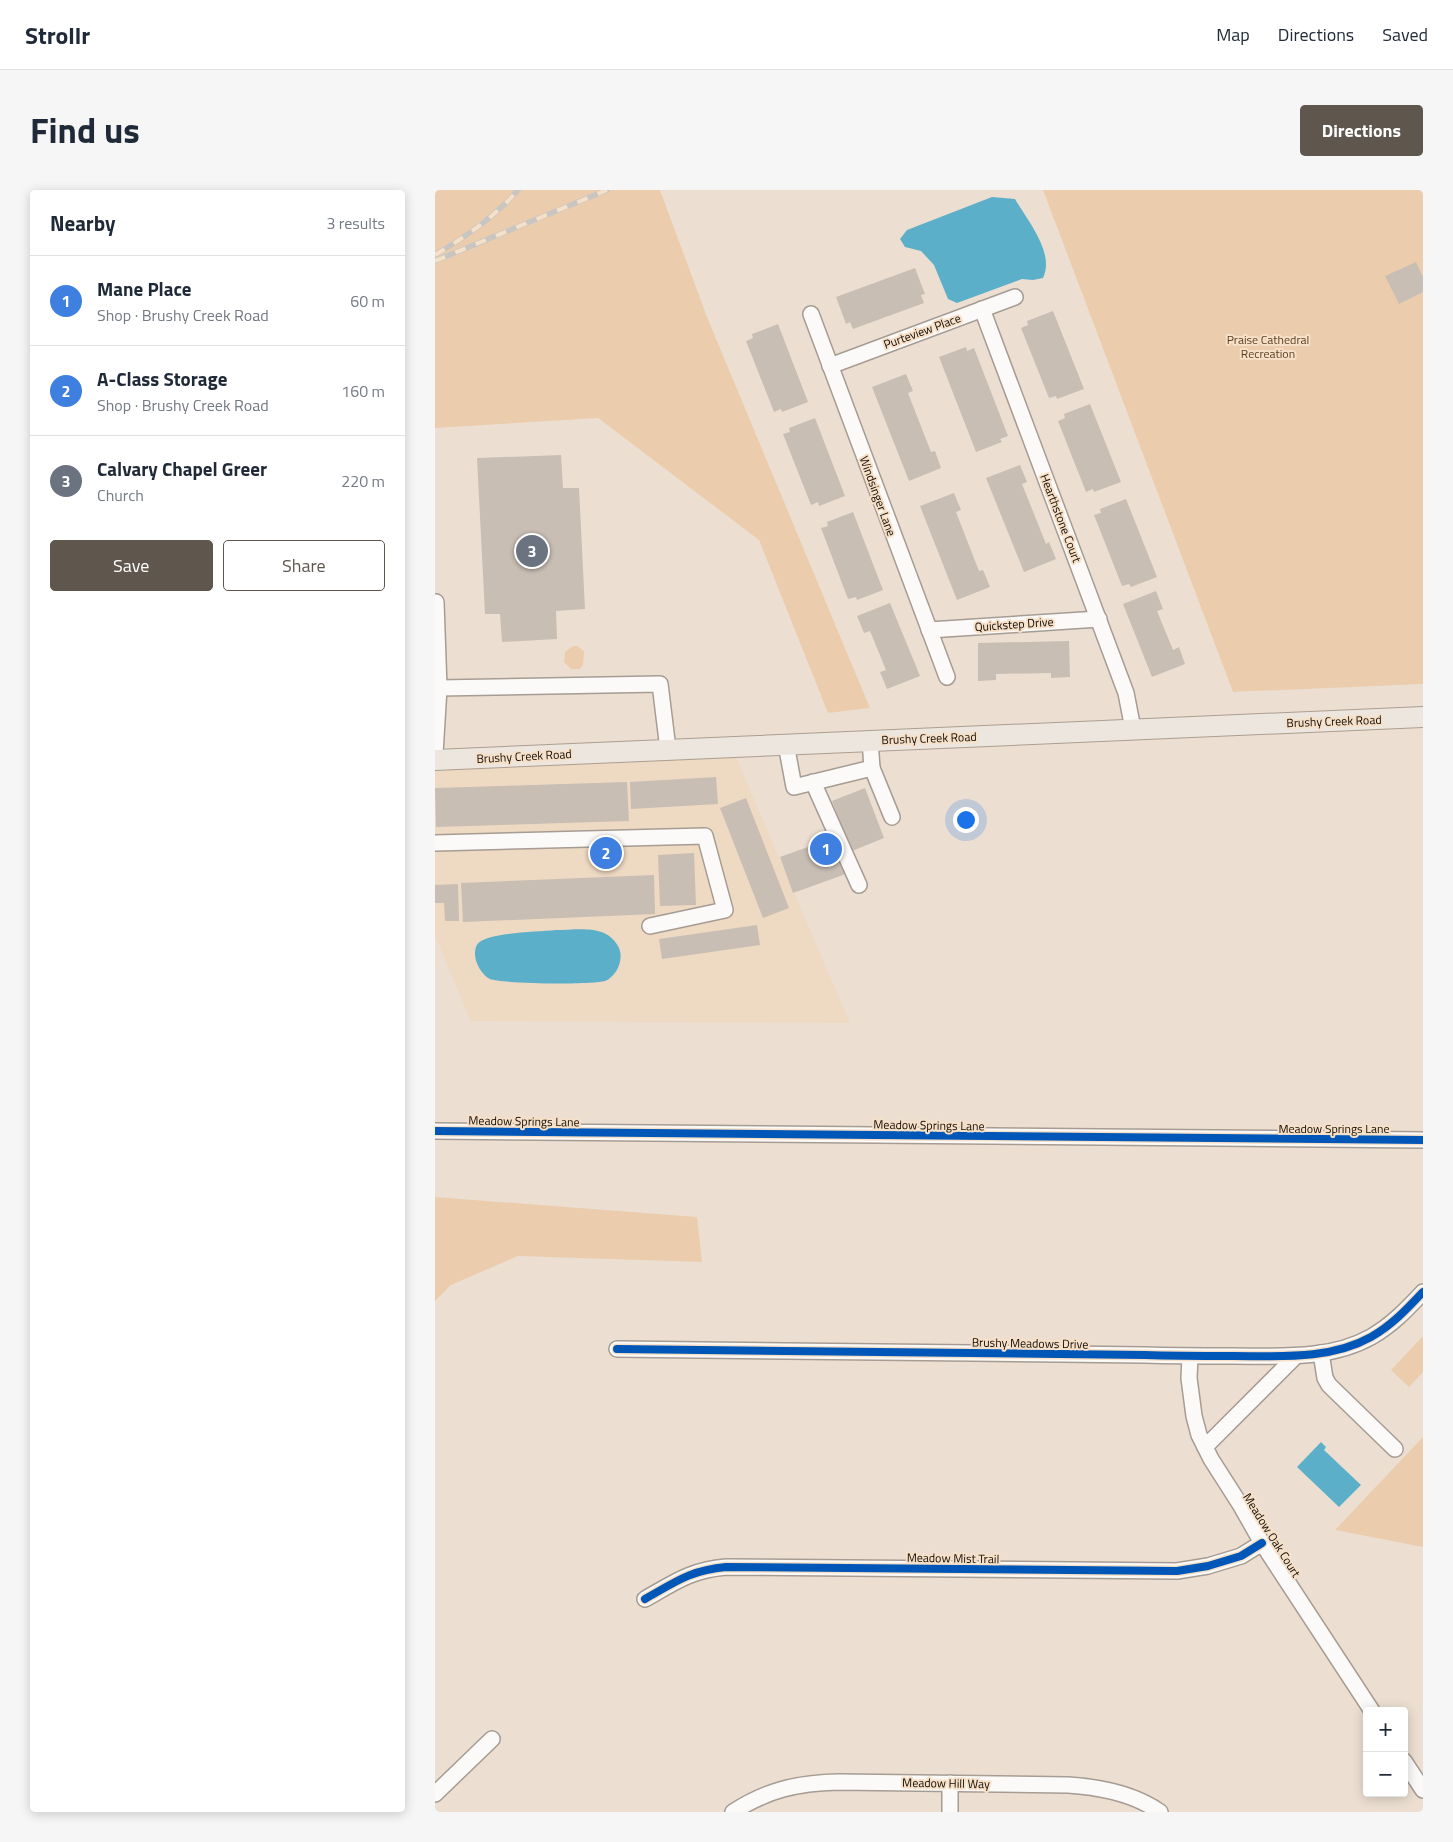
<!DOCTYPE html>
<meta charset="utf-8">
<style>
body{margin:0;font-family:"Titillium Web",sans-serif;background:#f6f6f7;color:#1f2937}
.controls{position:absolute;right:15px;bottom:15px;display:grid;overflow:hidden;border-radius:5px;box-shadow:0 2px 12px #0003}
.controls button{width:45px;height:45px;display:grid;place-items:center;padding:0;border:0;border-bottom:1px solid #e0e1e3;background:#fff;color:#1f2937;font:25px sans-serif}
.you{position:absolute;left:530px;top:629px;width:18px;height:18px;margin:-12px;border:4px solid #fff;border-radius:50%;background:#1a73e8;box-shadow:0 0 0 8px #1a73e833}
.badge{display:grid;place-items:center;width:32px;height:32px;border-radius:50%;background:#5f564d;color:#fff;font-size:16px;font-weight:700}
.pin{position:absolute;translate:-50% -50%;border:2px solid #fff;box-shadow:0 1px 5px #0006}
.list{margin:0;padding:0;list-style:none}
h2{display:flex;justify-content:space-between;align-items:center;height:65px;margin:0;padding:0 20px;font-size:21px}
h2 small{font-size:16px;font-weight:400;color:#747a83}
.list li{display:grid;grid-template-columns:32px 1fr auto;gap:15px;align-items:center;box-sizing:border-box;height:90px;padding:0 20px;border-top:1px solid #e0e1e3}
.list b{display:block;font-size:19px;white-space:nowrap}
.list p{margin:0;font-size:16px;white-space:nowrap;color:#747a83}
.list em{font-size:16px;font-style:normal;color:#747a83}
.actions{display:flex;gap:10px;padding:15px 20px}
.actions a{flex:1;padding:11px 0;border:1px solid #5f564d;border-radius:5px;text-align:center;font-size:18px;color:#5f564d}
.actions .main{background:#5f564d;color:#fff}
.map{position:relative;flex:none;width:988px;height:1622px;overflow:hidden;border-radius:5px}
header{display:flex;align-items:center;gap:30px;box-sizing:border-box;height:70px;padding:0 25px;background:#fff;border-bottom:1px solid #e0e1e3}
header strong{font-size:24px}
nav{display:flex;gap:28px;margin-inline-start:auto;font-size:18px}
.intro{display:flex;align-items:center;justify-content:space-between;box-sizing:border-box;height:120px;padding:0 30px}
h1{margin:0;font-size:35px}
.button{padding:12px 22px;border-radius:5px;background:#5f564d;color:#fff;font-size:18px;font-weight:700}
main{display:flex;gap:30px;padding:0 30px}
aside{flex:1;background:#fff;border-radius:5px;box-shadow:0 2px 12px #0003}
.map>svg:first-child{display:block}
.built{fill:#eed9c3}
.green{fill:#ebcdae}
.water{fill:#5cafc8}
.building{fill:#c8beb4}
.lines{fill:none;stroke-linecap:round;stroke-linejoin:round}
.minor-casing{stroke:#a69c93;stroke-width:18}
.major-casing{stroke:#ac9e8f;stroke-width:22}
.minor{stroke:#fcfaf8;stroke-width:15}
.major{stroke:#ece6df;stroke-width:20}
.rail-casing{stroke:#c9c6c2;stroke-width:5.5}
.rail{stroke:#f6e0c8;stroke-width:4;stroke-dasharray:11;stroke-linecap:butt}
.cycleway-casing{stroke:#f6e0c8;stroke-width:11}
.cycleway{stroke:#0057b8;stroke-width:8}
.labels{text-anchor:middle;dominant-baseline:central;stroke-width:4;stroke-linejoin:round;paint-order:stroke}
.street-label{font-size:12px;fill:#130c05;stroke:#f6e0c8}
.park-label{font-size:12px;fill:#593e1f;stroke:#f6e0c8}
</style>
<header>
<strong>Strollr</strong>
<nav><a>Map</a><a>Directions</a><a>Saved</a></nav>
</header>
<div class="intro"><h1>Find us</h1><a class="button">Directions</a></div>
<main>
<aside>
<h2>Nearby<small>3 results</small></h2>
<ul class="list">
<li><span class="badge" style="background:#3f7fe0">1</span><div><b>Mane Place</b><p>Shop · Brushy Creek Road</p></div><em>60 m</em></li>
<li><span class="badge" style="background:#3f7fe0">2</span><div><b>A-Class Storage</b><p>Shop · Brushy Creek Road</p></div><em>160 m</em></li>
<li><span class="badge" style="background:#6b7280">3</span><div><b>Calvary Chapel Greer</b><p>Church</p></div><em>220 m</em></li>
</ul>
<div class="actions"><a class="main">Save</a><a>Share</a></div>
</aside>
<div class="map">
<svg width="988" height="1622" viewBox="0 0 988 1622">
<rect width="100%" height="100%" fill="#ecdfd2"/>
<path class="built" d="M301,567L415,833L35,831L0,745V581Z"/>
<g class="green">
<path d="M0,0H225L272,127L435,518L393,523L324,350L163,228L0,238Z"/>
<path d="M608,0H988V494L798,502Z"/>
<path d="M138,456H142L149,461L148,475L145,479H136L129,472L130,462Z"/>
<path d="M0,1007L262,1027L267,1072L83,1066L16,1095L0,1111Z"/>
<path d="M988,1146V1182L974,1197L956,1180Z"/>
<path d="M988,1247V1357L900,1340Z"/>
</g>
<g class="water">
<path d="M557,7L580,9C593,31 620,63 608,88L598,90L587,89L522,113L513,109L499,75L486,61L470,57L465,49L472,40Z"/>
<path d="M121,740C143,740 171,734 183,756C190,768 182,786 170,791C157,795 68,794 55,789C47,785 40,773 40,764C40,759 41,754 46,751C62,742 102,742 121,740Z"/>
<path d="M886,1252L891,1257L889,1260L926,1295L904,1317L862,1277Z"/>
</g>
<g class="building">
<path d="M981,72L988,87V102L964,114L950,86Z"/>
<path d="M480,78L490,104L486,105L489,113L418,139L415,132L411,134L401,107Z"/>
<path d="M618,121L649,199L622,209L621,206L614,208L586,138L593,135L592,131Z"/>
<path d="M343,134L373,212L347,222L346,219L339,222L311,151L318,148L317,144Z"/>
<path d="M531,157L532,161L539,158L573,246L565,249L567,252L541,262L504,167Z"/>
<path d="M471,184L478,201L473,203L496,262L500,261L506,278L474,291L437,197Z"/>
<path d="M655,214L686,292L659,302L658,299L651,302L623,231L630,228L629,224Z"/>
<path d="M380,228L410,306L384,316L383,312L376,315L348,244L355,242L354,238Z"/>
<path d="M126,265L128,298H144L150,419L121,421L122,449L67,452L65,424H50L42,268Z"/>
<path d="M585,275L592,292L587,294L611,354L614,352L621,369L589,382L551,288Z"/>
<path d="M519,303L526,320L521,322L544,381L548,380L555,397L522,410L485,316Z"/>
<path d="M691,309L722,387L696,397L694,394L687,396L659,325L666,323L665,319Z"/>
<path d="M418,322L448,400L422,410L421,407L413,409L386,338L393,336L392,332Z"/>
<path d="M721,401L728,419L722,421L738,460L744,457L750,474L717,487L688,414Z"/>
<path d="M455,413L485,486L452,499L445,482L451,480L435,441L429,443L422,426Z"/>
<path d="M634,451L635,487L616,488V483L561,484V490L543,491V453Z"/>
<path d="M281,587L283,614L196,619L195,592Z"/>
<path d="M192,592L194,631L1,637L0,598Z"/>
<path d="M430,598L449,648L417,661L397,611Z"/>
<path d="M311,608L354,718L328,728L285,618Z"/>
<path d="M398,648L411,684L358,703L345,667Z"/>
<path d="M259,663L261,715L225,716L223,665Z"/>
<path d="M219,685L220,724L28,732L26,693Z"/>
<path d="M23,694L24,731H10L9,713H0V695Z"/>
<path d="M322,735L325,755L227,769L224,749Z"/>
</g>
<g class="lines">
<g class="minor-casing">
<g id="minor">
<path d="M547,119L691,503L698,539"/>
<path d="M376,124L512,487"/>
<path d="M395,176L580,107"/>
<path d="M494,440L664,429"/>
<path d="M4,498L225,494L233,559"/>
<path d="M351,554L359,597L437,578L435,550"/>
<path d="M0,564L4,498L1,412"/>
<path d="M437,578L457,627"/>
<path d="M378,592L424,695"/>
<path d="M0,653L270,646L290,720L215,736"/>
<path d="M0,941L988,950"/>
<path d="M182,1159L710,1165C739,1166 768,1166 798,1166C844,1166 895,1170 936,1147C957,1135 972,1119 988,1102"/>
<path d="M886,1163L890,1188L894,1195L960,1259"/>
<path d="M755,1167L754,1188L759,1226L764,1245L776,1269L806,1316L827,1353L937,1521"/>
<path d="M770,1257L861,1166"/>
<path d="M210,1409C240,1392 256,1380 291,1377L742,1381L773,1376L806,1366L827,1353"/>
<path d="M969,1571L988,1600"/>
<path d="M0,1604L57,1549"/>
<path d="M298,1622C332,1600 362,1593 403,1592L633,1595C665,1597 698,1603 725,1622"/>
<path d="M515,1622V1593"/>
</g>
</g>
<g class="major-casing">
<path id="major" d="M0,570L988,527"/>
</g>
<use href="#minor" class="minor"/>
<use href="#major" class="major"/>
<g class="rail-casing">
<g id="rail">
<path d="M0,65C30,47 60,27 83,0"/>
<path d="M0,71L172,0"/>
</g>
</g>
<use href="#rail" class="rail"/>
<g class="cycleway-casing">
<g id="cycleway">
<path d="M0,941L988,950"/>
<path d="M182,1159L710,1165C739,1166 768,1166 798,1166C844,1166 895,1170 936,1147C957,1135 972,1119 988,1102"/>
<path d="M210,1409C240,1392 256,1380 291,1377L742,1381L773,1376L806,1366L827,1353"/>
</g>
</g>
<use href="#cycleway" class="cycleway"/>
</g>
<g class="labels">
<g class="street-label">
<text transform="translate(487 141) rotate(-20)">Purteview Place</text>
<text transform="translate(443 306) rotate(70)">Windsinger Lane</text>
<text transform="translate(626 328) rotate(69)">Hearthstone Court</text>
<text transform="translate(579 434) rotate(-4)">Quickstep Drive</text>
<text transform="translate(899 531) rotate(-2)">Brushy Creek Road</text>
<text transform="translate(494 548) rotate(-2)">Brushy Creek Road</text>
<text transform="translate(89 566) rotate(-3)">Brushy Creek Road</text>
<text transform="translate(89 931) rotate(1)">Meadow Springs Lane</text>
<text transform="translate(494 935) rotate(1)">Meadow Springs Lane</text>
<text x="899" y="938">Meadow Springs Lane</text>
<text transform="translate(595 1153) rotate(1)">Brushy Meadows Drive</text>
<text transform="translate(837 1345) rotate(58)">Meadow Oak Court</text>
<text transform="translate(518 1368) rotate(1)">Meadow Mist Trail</text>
<text transform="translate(511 1593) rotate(1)">Meadow Hill Way</text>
</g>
<g class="park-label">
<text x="833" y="149">Praise Cathedral<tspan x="833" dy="14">Recreation</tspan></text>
</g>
</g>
</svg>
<div class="controls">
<button>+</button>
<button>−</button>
</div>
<div class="you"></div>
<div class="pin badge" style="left:391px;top:659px;background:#3f7fe0">1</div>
<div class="pin badge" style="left:171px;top:663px;background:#3f7fe0">2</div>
<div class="pin badge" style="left:97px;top:361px;background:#6b7280">3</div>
</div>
</main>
